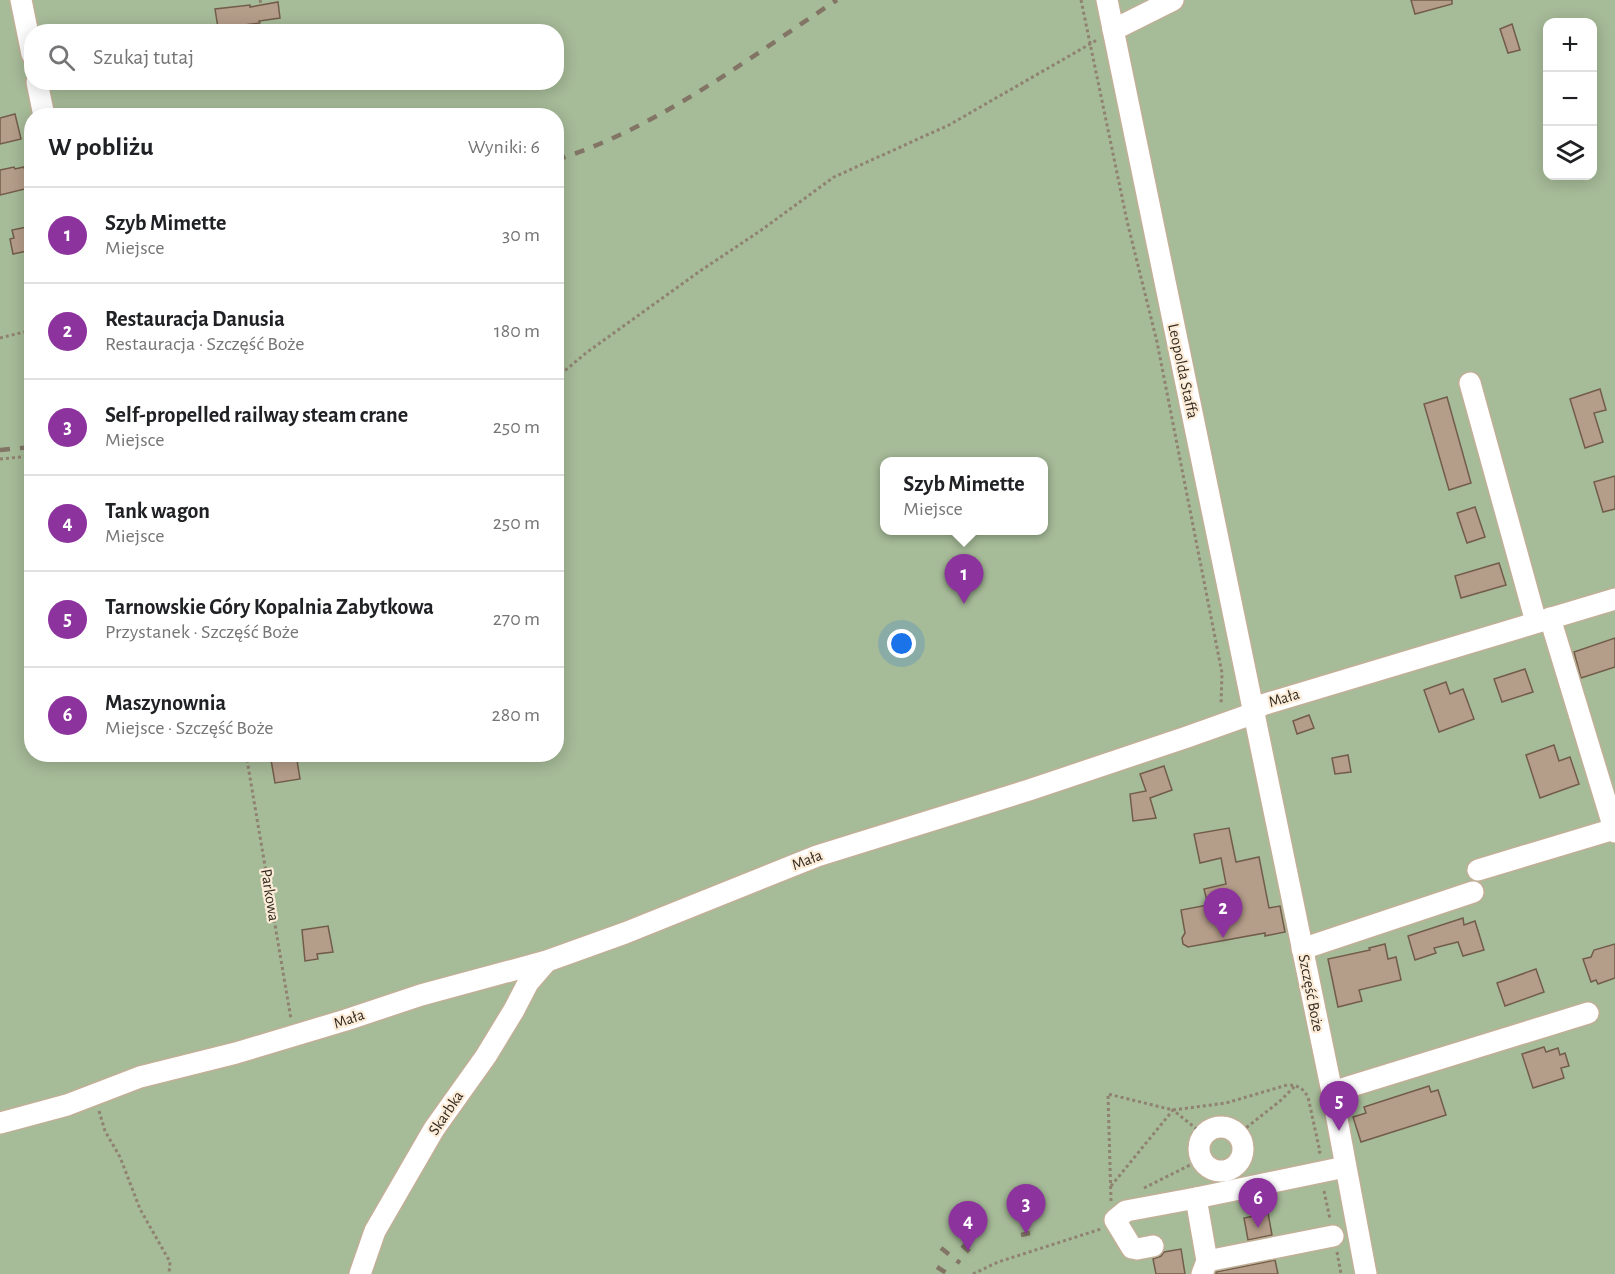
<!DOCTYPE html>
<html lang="pl">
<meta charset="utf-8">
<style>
body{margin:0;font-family:"Alegreya Sans",sans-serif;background:#f2f2f2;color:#202124}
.controls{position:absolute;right:18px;top:18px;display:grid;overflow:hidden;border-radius:12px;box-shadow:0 3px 15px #0003}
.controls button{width:54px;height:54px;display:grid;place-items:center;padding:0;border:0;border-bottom:2px solid #e0e0e0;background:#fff;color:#202124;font:30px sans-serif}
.you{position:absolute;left:902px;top:644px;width:21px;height:21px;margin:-15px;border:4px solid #fff;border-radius:50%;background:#1a73e8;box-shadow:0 0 0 9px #1a73e833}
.badge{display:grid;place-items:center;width:39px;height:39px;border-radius:50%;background:#8d339e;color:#fff;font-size:20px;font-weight:700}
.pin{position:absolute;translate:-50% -50px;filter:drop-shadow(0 2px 3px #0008)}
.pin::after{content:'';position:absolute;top:32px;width:21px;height:18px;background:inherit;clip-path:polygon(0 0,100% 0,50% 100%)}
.popup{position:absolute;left:880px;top:457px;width:168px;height:78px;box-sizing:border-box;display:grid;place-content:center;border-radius:12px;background:#fff;filter:drop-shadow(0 2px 4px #0005);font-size:20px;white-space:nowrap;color:#757577}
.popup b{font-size:22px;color:#202124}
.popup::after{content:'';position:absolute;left:50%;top:100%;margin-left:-12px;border:12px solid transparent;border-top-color:#fff}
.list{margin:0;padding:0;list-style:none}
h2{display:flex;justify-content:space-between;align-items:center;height:78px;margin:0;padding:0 24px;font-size:26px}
h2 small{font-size:20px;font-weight:400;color:#757577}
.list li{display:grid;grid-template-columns:39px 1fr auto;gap:18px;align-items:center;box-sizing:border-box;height:96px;padding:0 24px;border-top:2px solid #e0e0e0}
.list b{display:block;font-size:22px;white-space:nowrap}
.list p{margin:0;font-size:20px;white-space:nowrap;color:#757577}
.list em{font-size:20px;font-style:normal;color:#757577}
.icon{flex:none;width:33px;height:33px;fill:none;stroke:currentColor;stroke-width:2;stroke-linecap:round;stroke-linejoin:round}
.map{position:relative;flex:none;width:1615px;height:1274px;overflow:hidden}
.search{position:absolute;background:#fff;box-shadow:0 3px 15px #0003;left:24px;top:24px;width:540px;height:66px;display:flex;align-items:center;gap:15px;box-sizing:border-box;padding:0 21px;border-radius:24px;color:#757577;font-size:22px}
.panel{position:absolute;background:#fff;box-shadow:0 3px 15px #0003;left:24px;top:108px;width:540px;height:654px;border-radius:24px}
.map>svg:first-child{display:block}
.green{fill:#a6bb98;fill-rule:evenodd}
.building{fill:#b49d89;stroke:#725d4a;stroke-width:1.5}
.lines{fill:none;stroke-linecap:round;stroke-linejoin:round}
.minor-casing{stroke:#c2af97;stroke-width:24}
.path{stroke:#8f8271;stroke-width:3;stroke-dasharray:3 3;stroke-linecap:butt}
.minor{stroke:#fff;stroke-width:21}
.rail{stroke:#827565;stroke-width:4.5;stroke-dasharray:10 10;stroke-linecap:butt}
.labels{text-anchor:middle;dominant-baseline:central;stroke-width:4.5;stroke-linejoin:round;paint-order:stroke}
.street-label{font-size:16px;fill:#332b22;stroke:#fcecd8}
</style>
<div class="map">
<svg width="1615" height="1274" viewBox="0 0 1615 1274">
<rect width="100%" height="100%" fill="#f2dec5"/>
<path class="green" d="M0,0H1615V1274H0ZM1548,22H1592V176H1548ZM32,32H556V82H32ZM32,116H556V754H32ZM884,462H1044V530H884Z"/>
<g class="building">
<path d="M1411,0H1452V4L1415,14Z"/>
<path d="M278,2L280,18L259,21L260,23L218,28L215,9L250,5V7Z"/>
<path d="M1512,24L1520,50L1508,53L1500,29Z"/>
<path d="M15,114L21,139L0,144V118Z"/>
<path d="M14,167L15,169L24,167L29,188L0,195V170Z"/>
<path d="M32,226V250L13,254L10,239L14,238L12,230Z"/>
<path d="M1600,389L1606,410L1594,413L1603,442L1585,448L1570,399Z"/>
<path d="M1447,397L1471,483L1449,490L1424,404Z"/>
<path d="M1615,476V509L1603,512L1594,482Z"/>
<path d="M1475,507L1485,537L1467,543L1457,513Z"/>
<path d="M1499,563L1506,585L1461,598L1455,576Z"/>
<path d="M1615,638V667L1581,678L1574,652Z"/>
<path d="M1525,669L1533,692L1502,702L1494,679Z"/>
<path d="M1446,682L1450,694L1463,689L1474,719L1439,732L1424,690Z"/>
<path d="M1309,715L1314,728L1297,734L1293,721Z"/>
<path d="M1554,745L1559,761L1570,757L1579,784L1540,798L1526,755Z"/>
<path d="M270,754H296L300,779L275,783Z"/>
<path d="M1348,755L1351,772L1335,774L1332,758Z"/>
<path d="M1164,766L1172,790L1150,798L1156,818L1133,821L1130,794L1146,791L1140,774Z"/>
<path d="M1229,828L1236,862L1259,857L1269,908L1280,906L1285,932L1265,936V933L1188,947L1183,944L1182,938L1185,933L1181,910L1208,905L1204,889L1226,884L1221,858L1200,863L1194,834Z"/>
<path d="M1463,918L1464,925L1475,921L1484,950L1463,956L1458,942L1434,948L1436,953L1415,960L1408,936Z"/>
<path d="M328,926L333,952L317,954L318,959L305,961L302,930Z"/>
<path d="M1385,944L1388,959L1396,957L1401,980L1359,990L1362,1001L1338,1007L1328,959L1370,950L1369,948Z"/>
<path d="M1615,944V978L1598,984L1596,980L1591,982L1583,959L1591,957L1594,950Z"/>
<path d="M1536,969L1544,992L1505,1006L1497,983Z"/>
<path d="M1544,1047L1546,1052L1558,1048L1560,1055L1565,1053L1569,1066L1561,1068L1564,1078L1533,1088L1522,1054Z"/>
<path d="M1429,1086L1431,1092L1438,1090L1446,1115L1361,1142L1353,1117L1366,1113L1364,1107Z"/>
<path d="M1268,1213L1272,1235L1248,1240L1244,1218Z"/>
<path d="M1181,1249L1185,1274H1156L1153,1259L1161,1256L1164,1252Z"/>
<path d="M1275,1260L1278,1274H1216V1272Z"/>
</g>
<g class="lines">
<g class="minor-casing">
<g id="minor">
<path d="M21,0L32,54"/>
<path d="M1107,0L1332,1092L1366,1274"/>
<path d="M1113,30L1173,0"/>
<path d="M37,82L44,116"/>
<path d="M1470,383L1536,622"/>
<path d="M1550,618L1615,832"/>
<path d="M1478,870L1614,829"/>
<path d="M1302,949L1473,892"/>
<path d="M1332,1092L1588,1013"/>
<path d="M0,1123L67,1105L140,1077L236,1053L346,1020L421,995L547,961L625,933L817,856L1029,790L1187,737L1246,716L1262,705L1615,599"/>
<circle cx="1221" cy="1149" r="22"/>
<path d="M1196,1198L1207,1261L1202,1274"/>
<path d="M1153,1246L1137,1249L1132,1248L1115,1220L1126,1211L1196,1198L1345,1167"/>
<path d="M1207,1261L1333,1236"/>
<path d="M360,1274L375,1231L434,1129L486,1056L514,1010L528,983L547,961"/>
</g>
</g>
<g class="path">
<path d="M260,0L261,4"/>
<path d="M1081,0L1127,221L1157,342L1222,673L1221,705"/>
<path d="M0,338L32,330"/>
<path d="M556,378L586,353L700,271L760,231L834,177L949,125L1097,40"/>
<path d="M0,459L32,456"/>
<path d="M246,754L291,1019"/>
<path d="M99,1111L105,1131L120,1157L140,1209L170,1262L169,1274"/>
<path d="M1237,1135L1280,1101L1296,1085"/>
<path d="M1111,1186L1173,1110L1204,1135"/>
<path d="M1144,1188L1202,1159"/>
<path d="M1324,1191L1330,1219"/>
<path d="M1111,1201L1108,1094L1173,1110L1226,1103L1287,1085C1298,1085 1303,1088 1308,1097L1320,1152L1317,1153"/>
<path d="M1337,1252L1341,1274"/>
<path d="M973,1274L998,1262L1101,1229"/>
</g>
<use href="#minor" class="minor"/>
<g class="rail">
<path d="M556,160C660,127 747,59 837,0"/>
<path d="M0,450L32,447"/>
<path d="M1021,1235L1030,1233"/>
<path d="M962,1245L973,1255"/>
<path d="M941,1248L960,1263"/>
<path d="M937,1267L948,1274"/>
</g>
</g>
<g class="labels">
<g class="street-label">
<text transform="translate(1183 371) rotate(78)">Leopolda Staffa</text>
<text transform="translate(1284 698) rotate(-17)">Mała</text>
<text transform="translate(807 860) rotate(-21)">Mała</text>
<text transform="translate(270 895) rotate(81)">Parkowa</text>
<text transform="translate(1311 993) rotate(79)">Szczęść Boże</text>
<text transform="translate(349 1019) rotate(-19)">Mała</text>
<text transform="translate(446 1113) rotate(-56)">Skarbka</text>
</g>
</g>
</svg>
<div class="controls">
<button>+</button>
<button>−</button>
<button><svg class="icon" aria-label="layers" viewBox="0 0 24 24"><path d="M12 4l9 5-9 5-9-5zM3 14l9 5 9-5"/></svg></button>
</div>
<div class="you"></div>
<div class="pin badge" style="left:964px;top:604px">1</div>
<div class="popup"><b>Szyb Mimette</b>Miejsce</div>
<div class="pin badge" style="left:1223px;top:938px">2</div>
<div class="pin badge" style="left:1026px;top:1234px">3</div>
<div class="pin badge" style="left:968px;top:1251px">4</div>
<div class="pin badge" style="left:1339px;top:1131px">5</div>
<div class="pin badge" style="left:1258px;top:1228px">6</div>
<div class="search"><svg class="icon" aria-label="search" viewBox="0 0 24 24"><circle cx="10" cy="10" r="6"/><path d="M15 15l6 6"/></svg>Szukaj tutaj</div>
<section class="panel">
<h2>W pobliżu<small>Wyniki: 6</small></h2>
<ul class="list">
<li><span class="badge">1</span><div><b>Szyb Mimette</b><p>Miejsce</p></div><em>30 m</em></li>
<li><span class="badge">2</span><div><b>Restauracja Danusia</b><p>Restauracja · Szczęść Boże</p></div><em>180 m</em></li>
<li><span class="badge">3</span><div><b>Self-propelled railway steam crane</b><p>Miejsce</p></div><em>250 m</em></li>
<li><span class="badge">4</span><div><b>Tank wagon</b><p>Miejsce</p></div><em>250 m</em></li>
<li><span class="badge">5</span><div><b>Tarnowskie Góry Kopalnia Zabytkowa</b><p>Przystanek · Szczęść Boże</p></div><em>270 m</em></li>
<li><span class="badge">6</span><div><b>Maszynownia</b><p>Miejsce · Szczęść Boże</p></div><em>280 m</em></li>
</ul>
</section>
</div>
